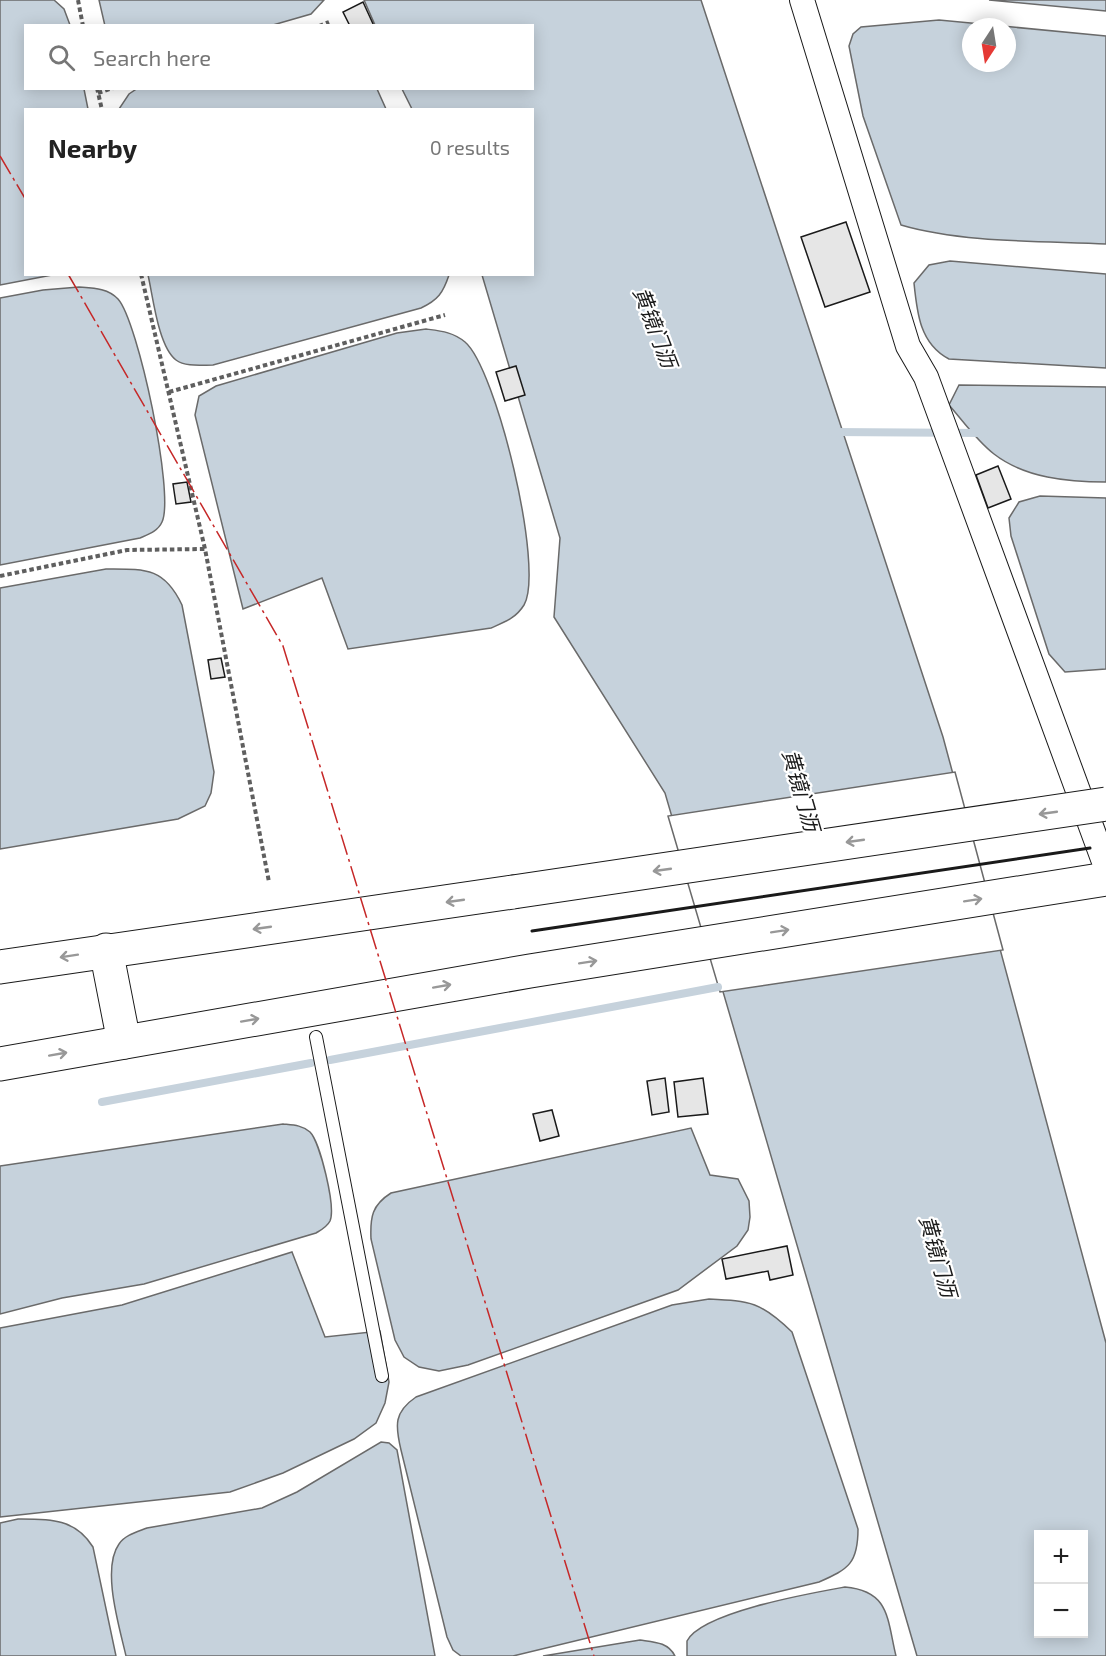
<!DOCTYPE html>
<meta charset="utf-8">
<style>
body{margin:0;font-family:"Exo 2","Noto Sans SC",sans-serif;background:#f2f2f2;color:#222}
.controls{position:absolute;right:18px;bottom:18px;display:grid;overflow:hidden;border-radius:0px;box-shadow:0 3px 15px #0003}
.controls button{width:54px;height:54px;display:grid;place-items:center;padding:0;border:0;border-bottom:2px solid #e0e0e0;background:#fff;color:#222;font:30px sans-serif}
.compass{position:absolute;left:962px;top:18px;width:54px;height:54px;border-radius:50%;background:#fff;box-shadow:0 3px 15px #0003;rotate:192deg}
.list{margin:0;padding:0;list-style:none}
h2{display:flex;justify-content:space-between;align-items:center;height:78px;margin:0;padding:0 24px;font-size:26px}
h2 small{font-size:20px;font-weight:400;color:#767676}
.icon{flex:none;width:33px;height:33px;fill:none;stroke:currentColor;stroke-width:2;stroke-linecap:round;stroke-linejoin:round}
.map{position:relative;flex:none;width:1106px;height:1656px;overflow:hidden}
.search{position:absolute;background:#fff;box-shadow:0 3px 15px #0003;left:24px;top:24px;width:510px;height:66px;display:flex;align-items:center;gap:15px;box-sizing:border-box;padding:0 21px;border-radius:0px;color:#767676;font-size:22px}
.panel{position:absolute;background:#fff;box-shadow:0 3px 15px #0003;left:24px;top:108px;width:510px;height:168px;border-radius:0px}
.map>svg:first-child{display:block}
.water{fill:#c6d2dc;stroke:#6a6a6a;stroke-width:1.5;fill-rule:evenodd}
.pier{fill:#fff;stroke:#6a6a6a;stroke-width:1.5}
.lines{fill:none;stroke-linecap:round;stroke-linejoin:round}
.stream{stroke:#c6d2dc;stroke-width:8}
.building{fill:#e6e6e6;stroke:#1a1a1a;stroke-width:1.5}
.service-casing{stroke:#1a1a1a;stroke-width:14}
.minor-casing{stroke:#1a1a1a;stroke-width:26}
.trunk-casing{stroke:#1a1a1a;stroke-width:35}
.path{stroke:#5f5f5f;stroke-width:4;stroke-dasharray:4.5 3;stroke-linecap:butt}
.service{stroke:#fff;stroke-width:12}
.minor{stroke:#fff;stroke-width:24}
.trunk{stroke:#fff;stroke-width:33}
.trunk-bridge-casing{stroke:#1a1a1a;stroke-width:35;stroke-linecap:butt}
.trunk-bridge{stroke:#fff;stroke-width:33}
.wall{stroke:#1a1a1a;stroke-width:3}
.power{stroke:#c62828;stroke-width:1.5;stroke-dasharray:21 4.5 3 4.5;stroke-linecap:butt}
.oneway{stroke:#989898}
.labels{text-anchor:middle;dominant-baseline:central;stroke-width:4.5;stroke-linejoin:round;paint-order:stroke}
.water-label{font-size:21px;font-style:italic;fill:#1a1a1a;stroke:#fff}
</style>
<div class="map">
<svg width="1106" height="1656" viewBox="0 0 1106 1656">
<rect width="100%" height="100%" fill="#fff"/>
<g class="water">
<path d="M0,0H54L64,9L70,25L26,26V88L84,89L88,109L26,110V274L52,275L0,285Z"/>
<path d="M99,0H324L311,14L273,25L105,26Z"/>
<path d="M364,0H701L943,737L1106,1343V1656H917L665,793L554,617L560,538L482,275L532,274V110L412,109L402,89L532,88V26L375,25ZM1038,1534H1084V1634H1038Z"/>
<path d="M989,0H1106V11Z"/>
<path d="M939,20L1106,36V244C1042,241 962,243 901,225L863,116L849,46L853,34L861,27ZM971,27H1007V63H971Z"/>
<path d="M138,88L377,89L386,109H119L129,94Z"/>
<path d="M950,261L1106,274V368L949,359C920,344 917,313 914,283L929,265Z"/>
<path d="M148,275V274L449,275C443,293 438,300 421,308L213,365C201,365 185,367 176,360C158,346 153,296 148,275Z"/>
<path d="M79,287C93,288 108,288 118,299C138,321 175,495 162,522C158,531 149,534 140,538L0,565V298L43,290Z"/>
<path d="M426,329C441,331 453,332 465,342C496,368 545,569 524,605C516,618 505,622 491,628L348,649L322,578L243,609L195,415L199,396L216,386L397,333Z"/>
<path d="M959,385L1106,387V482C1068,482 1025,478 994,454C977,441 963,421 949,405Z"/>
<path d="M1040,496L1106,498V669L1065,672L1049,654L1011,536L1009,518L1019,502Z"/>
<path d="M106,569C145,569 164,567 182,605L214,772L211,793L205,806L178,819L0,849V588Z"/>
<path d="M283,1124C293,1125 302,1125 310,1132C320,1142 336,1207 330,1221C327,1227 321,1230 316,1233L144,1284L62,1298L0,1314V1166Z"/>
<path d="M691,1128L710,1175L738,1179L749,1201L750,1217L748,1230L737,1246L678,1290L468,1365L439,1371L419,1367L404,1357L395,1340L371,1239C370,1217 372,1205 391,1193Z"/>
<path d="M292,1252L325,1337L380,1331L389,1382L385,1403L376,1423L354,1439L283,1473L230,1492L0,1517V1328L122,1305Z"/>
<path d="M709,1299C751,1301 761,1302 792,1332L858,1529C858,1563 849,1569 819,1582L513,1656H461L453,1650L447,1637L401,1450C395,1425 394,1412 416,1397L672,1305Z"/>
<path d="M381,1442L389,1443L397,1450L435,1656H126C120,1629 101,1569 119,1544C125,1535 137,1532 147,1528L262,1508L297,1492Z"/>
<path d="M18,1519C49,1519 75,1518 93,1547L116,1656H0V1523Z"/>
<path d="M845,1587C890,1591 887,1619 896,1656H687V1641C702,1612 812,1593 845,1587Z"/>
<path d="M640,1640C654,1642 668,1642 675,1656H543Z"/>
</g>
<path class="pier" d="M955,772L1003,950L720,992L668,816Z"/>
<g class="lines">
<g class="stream">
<path d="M832,432L984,433"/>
<path d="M330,1060L718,987"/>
<path d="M102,1102L311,1063"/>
</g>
</g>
<g class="building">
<path d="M363,2L374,26H350L343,12Z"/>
<path d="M846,222L870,292L825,307L801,237Z"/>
<path d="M516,366L525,395L505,401L496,372Z"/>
<path d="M998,466L1011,499L988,508L976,475Z"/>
<path d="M187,482L191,502L176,504L173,484Z"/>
<path d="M221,658L225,677L211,679L208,660Z"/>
<path d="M665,1078L669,1112L652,1115L647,1081Z"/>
<path d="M703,1078L708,1114L678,1117L674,1082Z"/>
<path d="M552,1110L559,1136L540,1141L533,1114Z"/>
<path d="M787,1246L793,1275L770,1280L768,1271L726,1279L722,1259Z"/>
</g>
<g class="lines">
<g class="service-casing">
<path id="service" d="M316,1037L382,1376"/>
</g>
<g class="minor-casing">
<path id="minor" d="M802,0L908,346L926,377L1106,867"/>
</g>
<g class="trunk-casing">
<g id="trunk">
<path d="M106,950L124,1042"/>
<path d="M0,967L513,892"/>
<path d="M0,1064L530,971L1106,879"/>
</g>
</g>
<g class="path">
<path d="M78,0L83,26"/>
<path d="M319,26L329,22"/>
<path d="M97,88L102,110"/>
<path d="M98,93L113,88"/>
<path d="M141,274L205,549L269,882"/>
<path d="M169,392L445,315"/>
<path d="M0,576L127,550L205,549"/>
</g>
<use href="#service" class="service"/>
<use href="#minor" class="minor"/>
<use href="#trunk" class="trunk"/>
<g class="trunk-bridge-casing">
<path id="trunk-bridge" d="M513,892L1106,804"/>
</g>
<use href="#trunk-bridge" class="trunk-bridge"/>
<path class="wall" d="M532,931L1090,848"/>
<g class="power">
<path d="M0,156L26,200"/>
<path d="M68,274L283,646L594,1656"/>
</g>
</g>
<defs><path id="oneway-shaft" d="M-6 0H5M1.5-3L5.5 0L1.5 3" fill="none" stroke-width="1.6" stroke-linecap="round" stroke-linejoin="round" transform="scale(1.5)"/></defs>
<g class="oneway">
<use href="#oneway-shaft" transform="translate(1048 813) rotate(172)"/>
<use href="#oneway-shaft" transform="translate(855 841) rotate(172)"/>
<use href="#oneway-shaft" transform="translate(662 870) rotate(172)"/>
<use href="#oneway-shaft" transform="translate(973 900) rotate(-9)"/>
<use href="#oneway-shaft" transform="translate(455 901) rotate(172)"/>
<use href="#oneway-shaft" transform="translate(262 928) rotate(172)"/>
<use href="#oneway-shaft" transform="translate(780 931) rotate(-9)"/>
<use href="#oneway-shaft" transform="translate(69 956) rotate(171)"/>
<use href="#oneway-shaft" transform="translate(588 962) rotate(-9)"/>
<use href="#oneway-shaft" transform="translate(442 986) rotate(-10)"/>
<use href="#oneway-shaft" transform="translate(250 1020) rotate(-10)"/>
<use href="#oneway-shaft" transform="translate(58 1054) rotate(-10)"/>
</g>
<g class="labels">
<g class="water-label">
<text transform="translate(656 327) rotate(69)">黄镜门沥</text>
<text transform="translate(802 790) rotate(74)">黄镜门沥</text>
<text transform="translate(939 1256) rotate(74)">黄镜门沥</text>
</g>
</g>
</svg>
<div class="controls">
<button>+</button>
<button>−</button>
</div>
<svg class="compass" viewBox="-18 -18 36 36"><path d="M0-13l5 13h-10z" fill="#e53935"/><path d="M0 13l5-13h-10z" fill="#767676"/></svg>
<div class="search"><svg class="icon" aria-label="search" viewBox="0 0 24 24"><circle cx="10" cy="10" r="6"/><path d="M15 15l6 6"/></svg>Search here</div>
<section class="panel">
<h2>Nearby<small>0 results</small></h2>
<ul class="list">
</ul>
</section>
</div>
